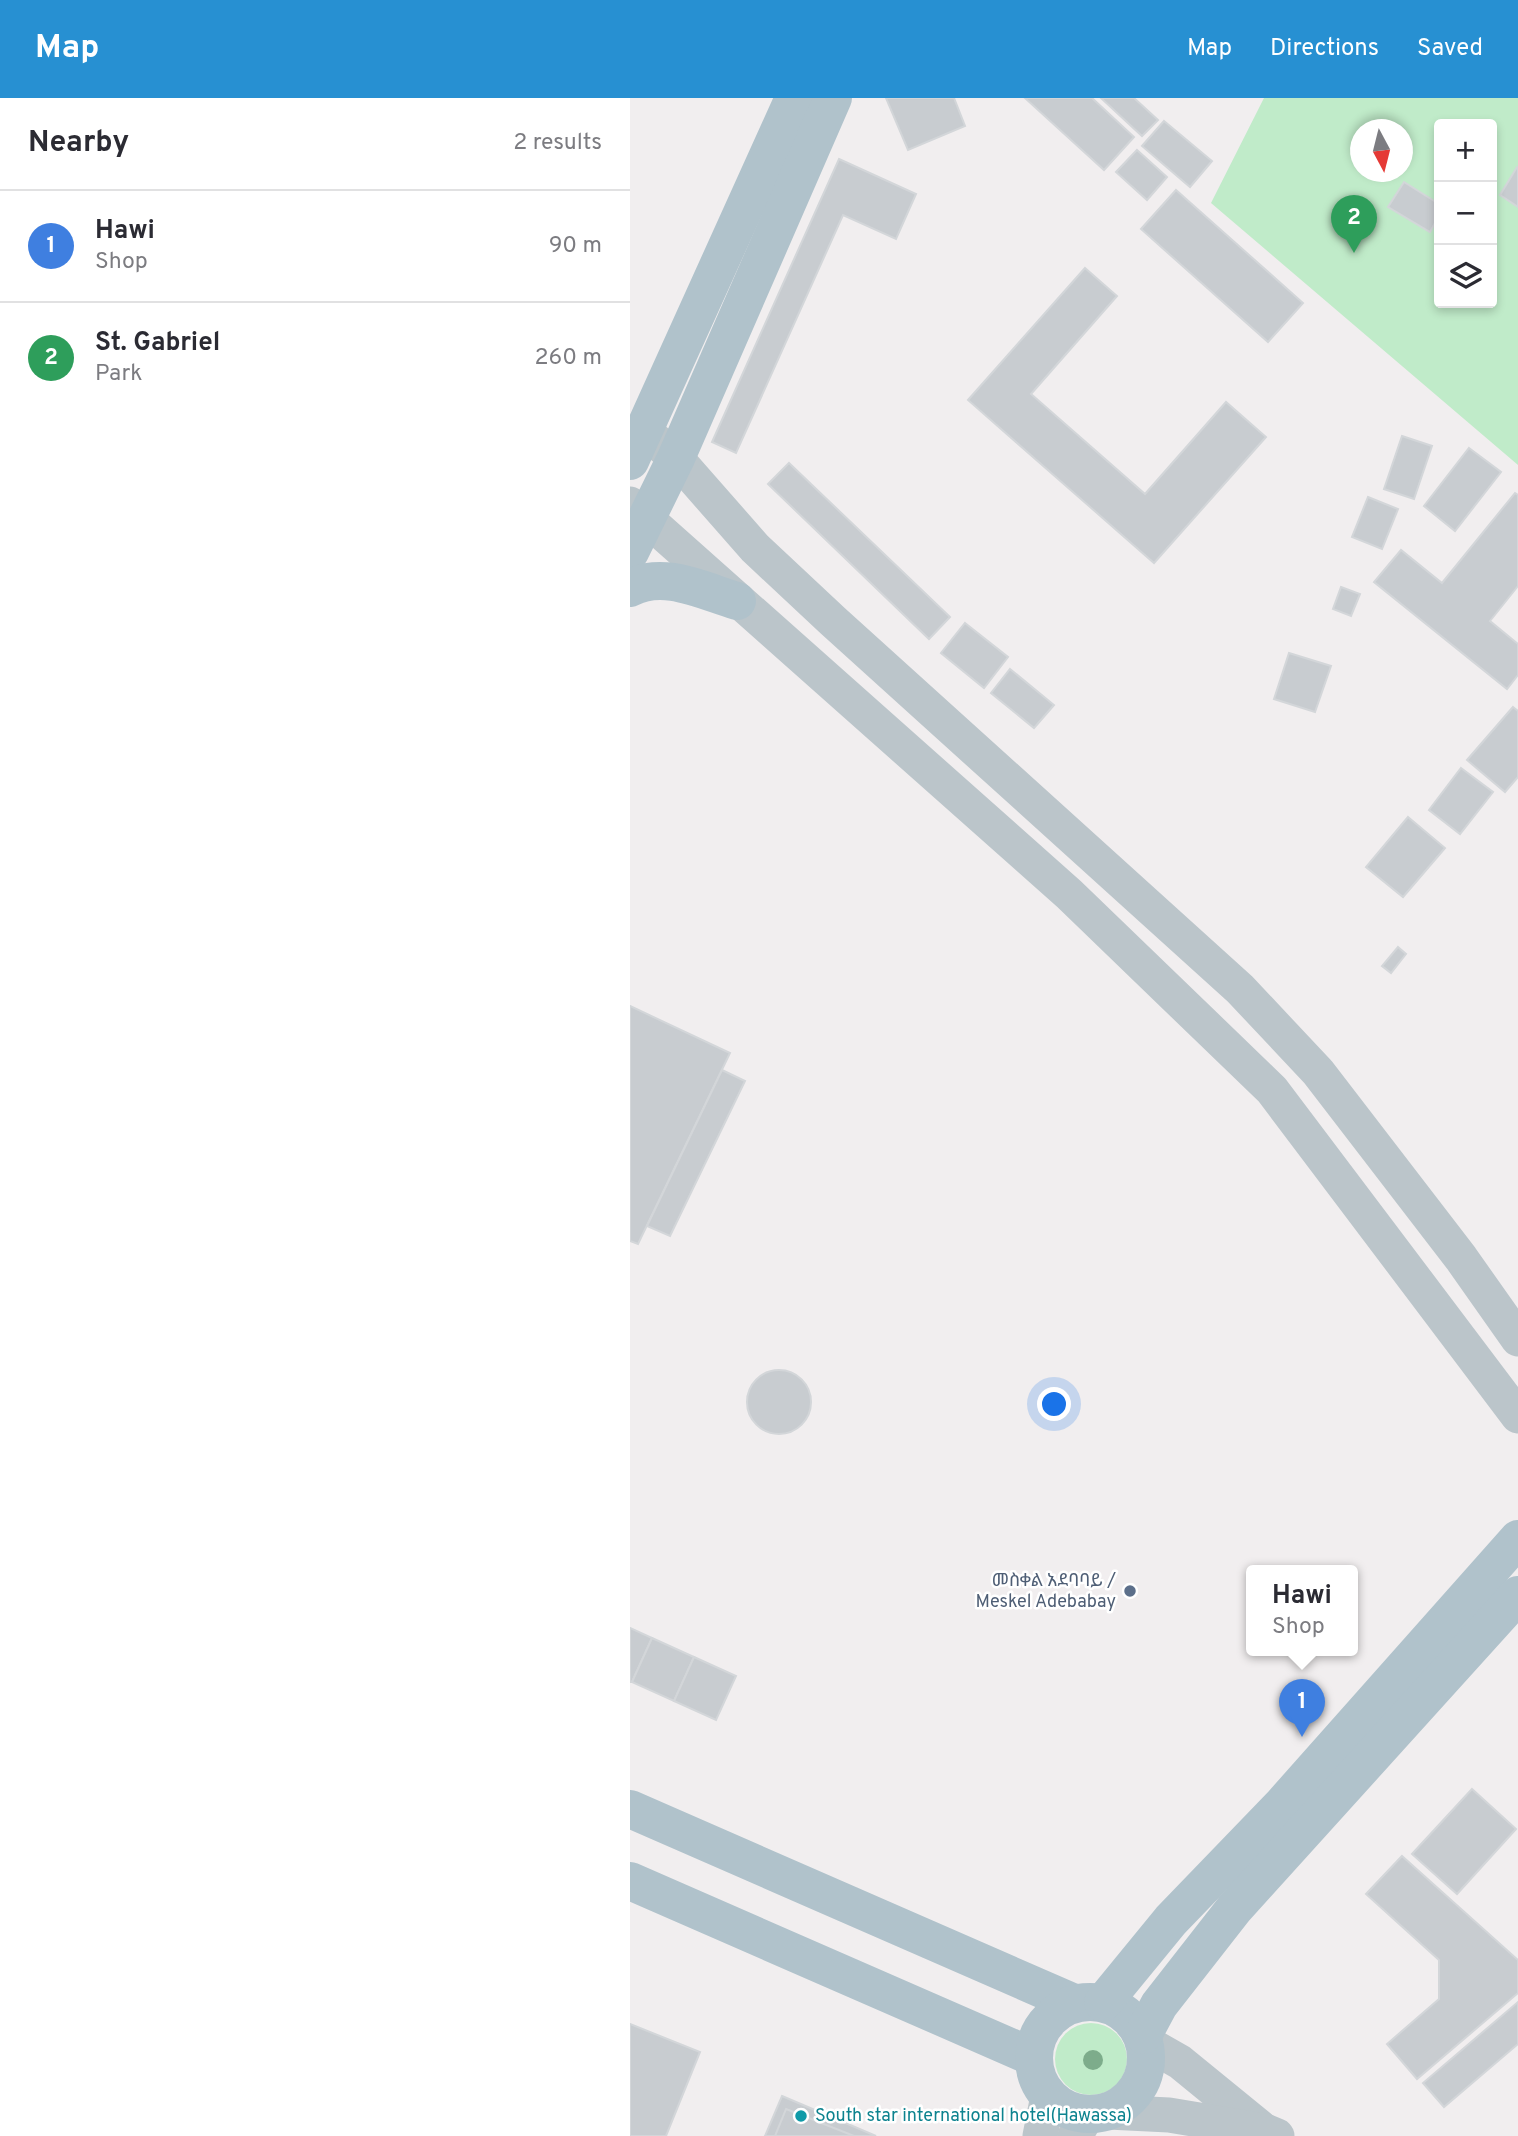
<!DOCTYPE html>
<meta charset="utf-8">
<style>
body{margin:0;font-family:Overpass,"Noto Sans Ethiopic",sans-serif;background:#f7f7f7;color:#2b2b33}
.controls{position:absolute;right:21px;top:21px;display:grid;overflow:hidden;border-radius:7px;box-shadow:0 4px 10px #0003}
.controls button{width:63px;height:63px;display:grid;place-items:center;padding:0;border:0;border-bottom:2px solid #e1e1e2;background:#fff;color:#2b2b33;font:35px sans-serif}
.compass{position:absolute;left:720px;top:21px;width:63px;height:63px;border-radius:50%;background:#fff;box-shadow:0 4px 10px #0003;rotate:173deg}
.you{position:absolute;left:425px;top:1307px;width:24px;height:24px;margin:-18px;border:5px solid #fff;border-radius:50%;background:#1a73e8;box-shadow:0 0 0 10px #1a73e833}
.badge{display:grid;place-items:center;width:46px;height:46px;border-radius:50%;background:#2790d2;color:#fff;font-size:23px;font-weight:700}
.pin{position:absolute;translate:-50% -58px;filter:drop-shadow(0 2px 4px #0008)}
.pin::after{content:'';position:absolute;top:37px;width:24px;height:21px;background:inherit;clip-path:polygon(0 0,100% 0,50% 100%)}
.popup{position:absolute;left:616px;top:1467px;width:112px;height:91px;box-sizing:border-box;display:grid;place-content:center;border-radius:7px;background:#fff;filter:drop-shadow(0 2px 5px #0005);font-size:23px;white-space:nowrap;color:#7c7c81}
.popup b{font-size:26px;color:#2b2b33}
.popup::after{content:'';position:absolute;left:50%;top:100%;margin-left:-14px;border:14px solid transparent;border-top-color:#fff}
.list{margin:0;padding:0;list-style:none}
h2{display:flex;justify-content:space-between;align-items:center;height:91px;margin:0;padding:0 28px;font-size:30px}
h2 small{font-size:23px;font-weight:400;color:#7c7c81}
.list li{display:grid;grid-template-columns:46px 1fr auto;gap:21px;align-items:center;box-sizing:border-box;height:112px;padding:0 28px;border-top:2px solid #e1e1e2}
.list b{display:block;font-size:26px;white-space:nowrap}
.list p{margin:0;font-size:23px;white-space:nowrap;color:#7c7c81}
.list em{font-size:23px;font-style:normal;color:#7c7c81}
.icon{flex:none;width:38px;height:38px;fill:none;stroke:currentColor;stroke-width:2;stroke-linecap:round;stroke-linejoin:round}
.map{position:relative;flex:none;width:888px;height:2038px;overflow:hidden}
header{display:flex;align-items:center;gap:42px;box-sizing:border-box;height:98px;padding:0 35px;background:#2790d2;color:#fff}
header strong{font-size:33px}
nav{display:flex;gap:38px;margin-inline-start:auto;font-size:24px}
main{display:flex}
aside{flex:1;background:#fff}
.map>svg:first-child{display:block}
.green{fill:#c0ebc9;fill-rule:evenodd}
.building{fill:#c8ccd0;stroke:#d3d6d9;stroke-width:2}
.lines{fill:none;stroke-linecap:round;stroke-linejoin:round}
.minor{stroke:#bbc5ca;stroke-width:35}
.major{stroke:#b0c2cb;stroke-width:38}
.tree{fill:#7dac8b}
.service-dot{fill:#5c6f8a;stroke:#fff;stroke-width:2.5}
.culture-dot{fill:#0f9aa8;stroke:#fff;stroke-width:2.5}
.labels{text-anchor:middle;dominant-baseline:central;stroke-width:5;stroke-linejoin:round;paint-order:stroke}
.service-label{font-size:18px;fill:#4e5e75;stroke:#fff;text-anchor:end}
.culture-label{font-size:18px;fill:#0d838f;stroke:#fff;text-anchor:start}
</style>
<header>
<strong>Map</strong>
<nav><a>Map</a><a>Directions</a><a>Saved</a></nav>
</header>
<main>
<aside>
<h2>Nearby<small>2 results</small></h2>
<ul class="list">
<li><span class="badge" style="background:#3f7fe0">1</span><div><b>Hawi</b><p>Shop</p></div><em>90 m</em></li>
<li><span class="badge" style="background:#2e9e5b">2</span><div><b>St. Gabriel</b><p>Park</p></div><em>260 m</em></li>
</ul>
</aside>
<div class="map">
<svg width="888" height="2038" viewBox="0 0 888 2038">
<rect width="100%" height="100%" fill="#f1eeef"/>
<g class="green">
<path d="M634,0H888V367L581,105ZM809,26H862V205H809ZM730,32H772V74H730Z"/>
<circle cx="461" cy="1961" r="36"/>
</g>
<g class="building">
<path d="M256,0H324L335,28L278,52Z"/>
<path d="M395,0H462L504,39L474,72Z"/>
<path d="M471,0H504L528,22L512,38Z"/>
<path d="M534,23L582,63L560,89L512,48Z"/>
<path d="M507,52L537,79L517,102L486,74Z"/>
<path d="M209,61L286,96L266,141L213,117L106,355L82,344Z"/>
<path d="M887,69L888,70V109L870,97Z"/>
<path d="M774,84L809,106V118L800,134L758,109Z"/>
<path d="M546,92L673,205L638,244L511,131Z"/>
<path d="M455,170L487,198L401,296L515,396L596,304L636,339L524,465L338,302Z"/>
<path d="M772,338L802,348L784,401L754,391Z"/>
<path d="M839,350L871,374L825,433L794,408Z"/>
<path d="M159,365L320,519L299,541L138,386Z"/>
<path d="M885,395L888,397V488L860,523L888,546V577L877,591L744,484L771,452L812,485Z"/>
<path d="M738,399L768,411L752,451L722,439Z"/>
<path d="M711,489L730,496L721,518L703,511Z"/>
<path d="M335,525L378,559L354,590L311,555Z"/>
<path d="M659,555L701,568L685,614L644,601Z"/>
<path d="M380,571L424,607L404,630L361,595Z"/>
<path d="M883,609L888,613V679L875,694L837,662Z"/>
<path d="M831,670L863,694L830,736L799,712Z"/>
<path d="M778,719L815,750L773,799L736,769Z"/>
<path d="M768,849L776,856L761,875L752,868Z"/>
<path d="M0,908L100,955L8,1146L0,1143Z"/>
<path d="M92,972L115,983L40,1138L17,1128Z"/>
<circle cx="149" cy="1304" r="32"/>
<path d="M0,1530L22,1540L2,1584H0Z"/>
<path d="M22,1540L64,1559L44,1603L2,1584Z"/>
<path d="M64,1559L106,1578L86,1622L44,1603Z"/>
<path d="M842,1691L886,1731L827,1796L782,1756Z"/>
<path d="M772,1758L888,1862V1895L787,1981L757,1946L809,1901V1862L736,1796Z"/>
<path d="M888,1904V1946L814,2009L793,1985Z"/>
<path d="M0,1926L70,1954L36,2038H0Z"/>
<path d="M152,1998L246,2038H135Z"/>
<path d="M156,2011L224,2038H145Z"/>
</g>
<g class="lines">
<g class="minor">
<path d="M14,333L46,360L125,450L203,523L610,891L688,974L831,1160L888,1241"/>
<path d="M0,406L439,796L642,992L888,1318"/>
<path d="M515,1944L550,1964L632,2031"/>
<path d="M478,2014L539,2017L635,2033L647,2038"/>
<path d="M410,2038L418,1998"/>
<path d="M445,2038L458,2016"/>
</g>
<g class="major">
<path d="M0,363L164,0"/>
<path d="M0,454L46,360L203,0"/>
<path d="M0,490C34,472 73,493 107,503"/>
<path d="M0,1711L444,1905"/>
<path d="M0,1783L403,1959"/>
<circle cx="460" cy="1960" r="56"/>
<path d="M473,1905L541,1822L651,1708L888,1441"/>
<path d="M513,1937L529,1907L604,1811L888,1497"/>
</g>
</g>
<circle class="tree" cx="463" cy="1962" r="10"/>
<circle class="service-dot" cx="500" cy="1493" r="7"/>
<circle class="culture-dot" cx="171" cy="2018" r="7"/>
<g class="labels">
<g class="service-label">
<text x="486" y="1483">መስቀል አደባባይ /<tspan x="486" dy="21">Meskel Adebabay</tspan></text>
</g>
<g class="culture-label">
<text x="185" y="2018">South star international hotel(Hawassa)</text>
</g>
</g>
</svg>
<div class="controls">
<button>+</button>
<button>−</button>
<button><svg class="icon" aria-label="layers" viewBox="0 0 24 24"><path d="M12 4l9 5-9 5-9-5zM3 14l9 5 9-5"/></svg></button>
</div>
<svg class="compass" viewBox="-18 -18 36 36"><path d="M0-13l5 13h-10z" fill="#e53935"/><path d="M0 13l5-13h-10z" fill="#7c7c81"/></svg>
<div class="you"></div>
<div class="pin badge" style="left:672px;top:1639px;background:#3f7fe0">1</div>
<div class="popup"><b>Hawi</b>Shop</div>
<div class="pin badge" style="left:724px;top:155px;background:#2e9e5b">2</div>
</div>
</main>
